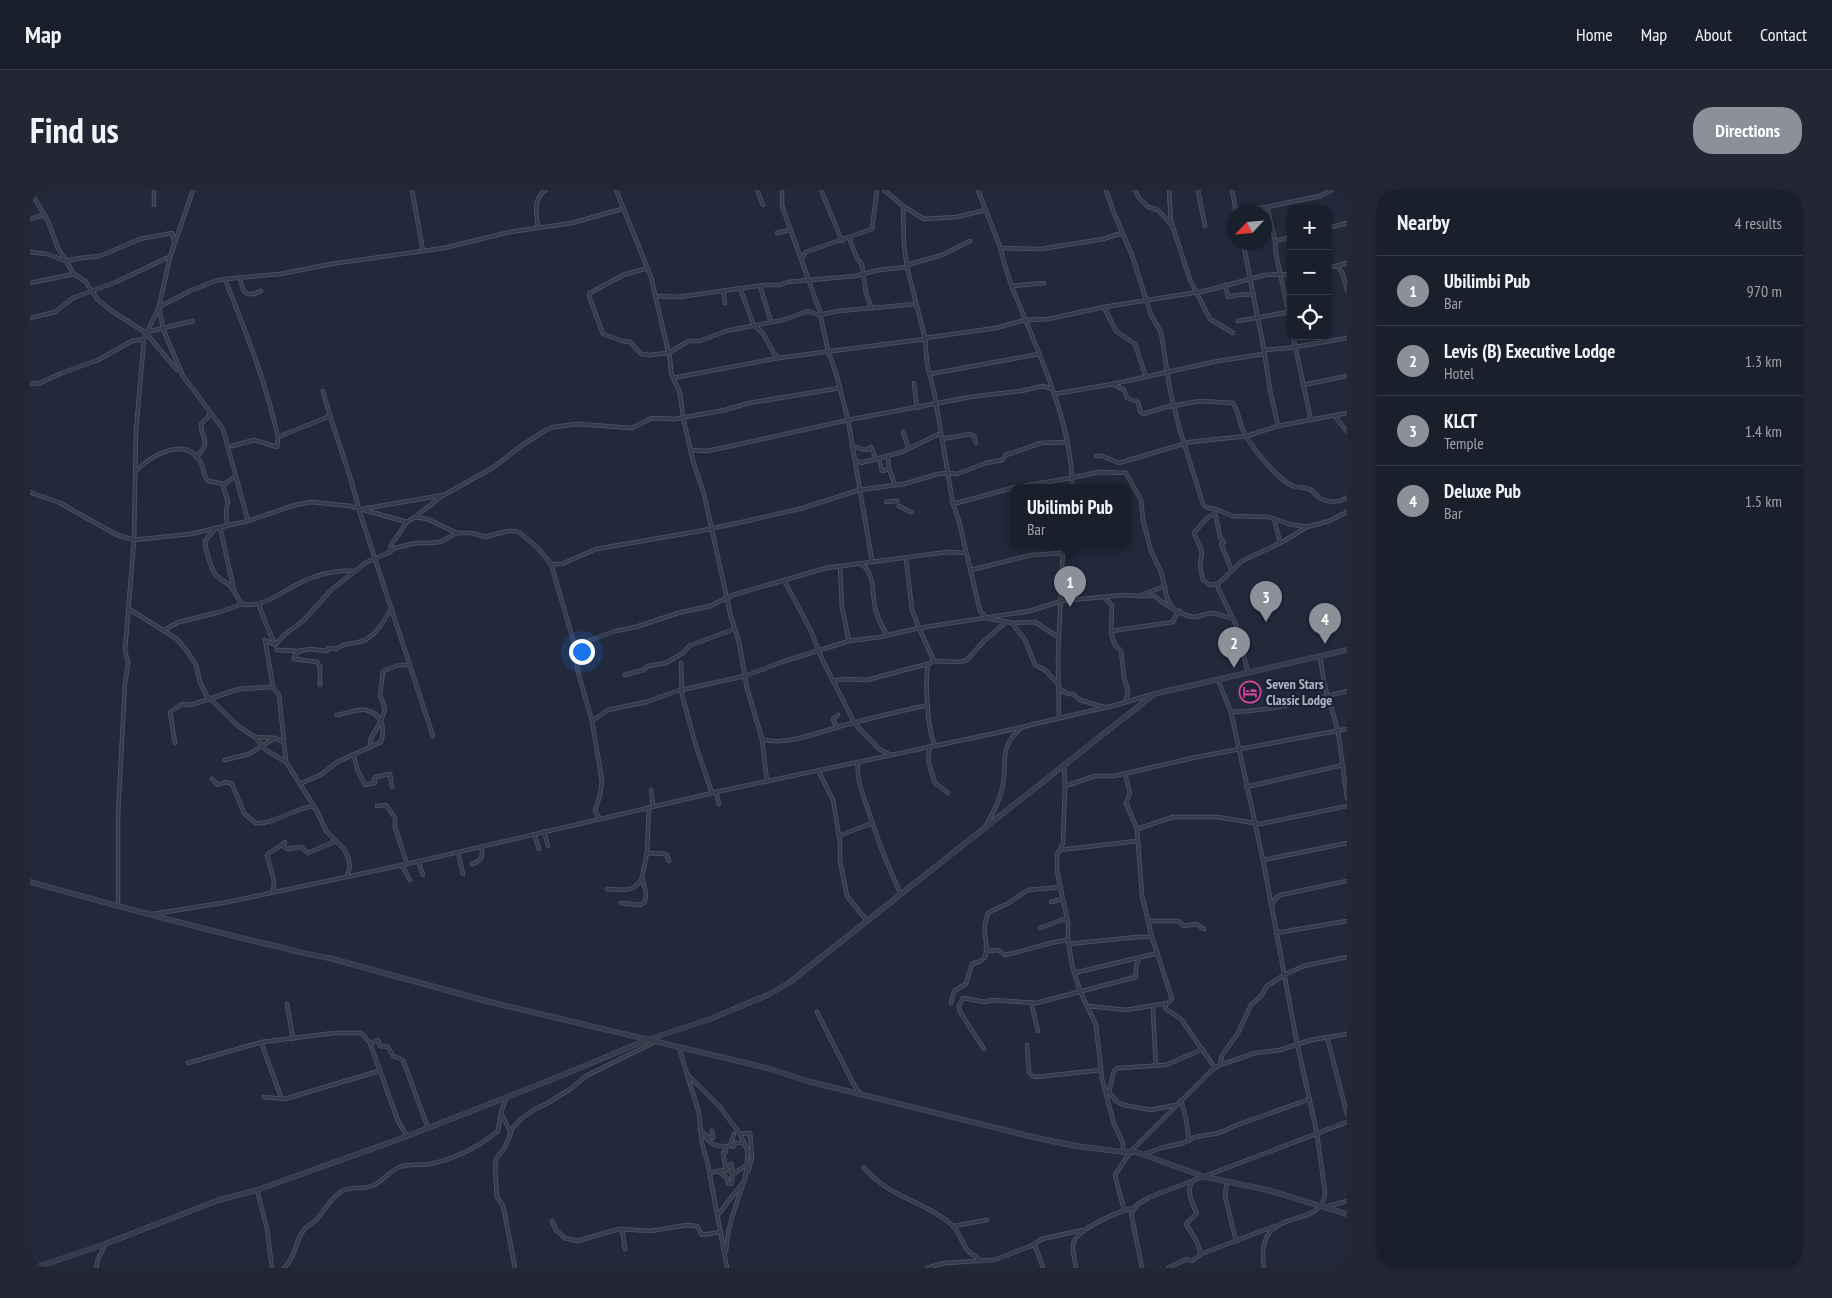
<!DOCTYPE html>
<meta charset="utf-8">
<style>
body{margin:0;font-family:"PT Sans Narrow",sans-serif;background:#232734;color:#f1f3f6}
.controls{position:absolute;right:15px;top:15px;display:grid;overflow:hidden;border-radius:10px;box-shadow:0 1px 4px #0004}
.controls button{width:45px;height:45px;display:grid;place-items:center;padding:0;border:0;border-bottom:1px solid #383d48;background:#1a1f2c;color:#f1f3f6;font:25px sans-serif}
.compass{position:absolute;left:1197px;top:15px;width:45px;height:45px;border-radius:50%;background:#1a1f2c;box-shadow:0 1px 4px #0004;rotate:244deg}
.you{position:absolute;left:551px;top:461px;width:18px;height:18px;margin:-12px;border:4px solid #fff;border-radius:50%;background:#1a73e8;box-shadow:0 0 0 8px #1a73e833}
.badge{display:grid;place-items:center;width:32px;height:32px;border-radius:50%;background:#8c9099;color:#fff;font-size:16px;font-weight:700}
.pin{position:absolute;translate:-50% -41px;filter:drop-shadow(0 1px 2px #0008)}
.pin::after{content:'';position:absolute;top:26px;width:18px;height:15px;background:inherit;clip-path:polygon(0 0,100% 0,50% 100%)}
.popup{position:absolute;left:980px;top:294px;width:120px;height:65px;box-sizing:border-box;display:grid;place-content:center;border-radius:10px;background:#1a1f2c;filter:drop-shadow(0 1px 4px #0005);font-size:16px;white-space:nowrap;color:#9fa2a9}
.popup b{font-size:19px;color:#f1f3f6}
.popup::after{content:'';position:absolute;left:50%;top:100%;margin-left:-10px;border:10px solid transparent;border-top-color:#1a1f2c}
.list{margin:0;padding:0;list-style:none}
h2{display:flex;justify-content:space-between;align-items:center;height:65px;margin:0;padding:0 20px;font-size:21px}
h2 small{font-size:16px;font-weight:400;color:#9fa2a9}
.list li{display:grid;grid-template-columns:32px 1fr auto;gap:15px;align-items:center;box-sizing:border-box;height:70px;padding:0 20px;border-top:1px solid #383d48}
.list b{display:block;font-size:19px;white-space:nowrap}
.list p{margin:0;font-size:16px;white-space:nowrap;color:#9fa2a9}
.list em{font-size:16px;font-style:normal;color:#9fa2a9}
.icon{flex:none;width:28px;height:28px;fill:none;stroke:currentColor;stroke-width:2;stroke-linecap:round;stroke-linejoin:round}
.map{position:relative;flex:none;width:1317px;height:1078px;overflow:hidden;border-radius:20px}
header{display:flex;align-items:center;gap:30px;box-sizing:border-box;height:70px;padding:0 25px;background:#1a1f2c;border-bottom:1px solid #383d48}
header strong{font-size:24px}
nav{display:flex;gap:28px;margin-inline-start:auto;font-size:18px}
.intro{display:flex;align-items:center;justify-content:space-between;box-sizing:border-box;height:120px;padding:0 30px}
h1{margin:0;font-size:35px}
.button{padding:12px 22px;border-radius:20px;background:#8c9099;color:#fff;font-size:18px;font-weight:700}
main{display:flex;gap:30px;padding:0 30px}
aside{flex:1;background:#1a1f2c;border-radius:20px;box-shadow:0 1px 4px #0004}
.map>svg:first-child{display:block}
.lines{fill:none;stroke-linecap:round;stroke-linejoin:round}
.minor-casing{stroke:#505666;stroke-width:4.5}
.tertiary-casing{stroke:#505666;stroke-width:5.5}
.minor{stroke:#353c4b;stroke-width:3}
.tertiary{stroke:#353c4b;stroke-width:4.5}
.labels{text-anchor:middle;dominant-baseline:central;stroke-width:4.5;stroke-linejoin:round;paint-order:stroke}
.poi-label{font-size:14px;font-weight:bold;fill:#b0b6c7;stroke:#1b2130;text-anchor:start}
</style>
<header>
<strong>Map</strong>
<nav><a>Home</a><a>Map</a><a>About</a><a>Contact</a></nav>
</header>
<div class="intro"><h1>Find us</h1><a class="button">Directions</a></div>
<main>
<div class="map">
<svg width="1317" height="1078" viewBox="0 0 1317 1078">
<rect width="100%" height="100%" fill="#22293b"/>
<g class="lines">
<g class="minor-casing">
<g id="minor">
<path d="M124,0V15"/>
<path d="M382,0L393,61"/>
<path d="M586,0L621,87L640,169L641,183L650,203L653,227L663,271L674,304L701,427L709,452L717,498L732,549L737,592"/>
<path d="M727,0L733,15"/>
<path d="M752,0V16L789,119L798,161L806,183L818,230L842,371"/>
<path d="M791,0L812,51"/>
<path d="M854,0L873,16L894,29L927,27L956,20"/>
<path d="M948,0C955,19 963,38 970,57C974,71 977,84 982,97C1006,157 1043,233 1042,298"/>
<path d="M1076,0L1084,23L1102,65L1121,125L1131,142L1140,200L1149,237L1173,314L1176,317L1188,320L1202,326L1239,327L1259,334L1277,337"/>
<path d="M1105,0L1109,8L1118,17L1128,20L1140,33"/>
<path d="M1139,0L1141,31L1160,90L1180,129L1203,143"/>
<path d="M1168,0L1175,36"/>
<path d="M1202,0L1206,22"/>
<path d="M0,1L18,31L28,58L44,84L55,91L68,110L82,121L116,143L147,180"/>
<path d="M873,16L874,55L877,77L895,148L897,174L904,201L923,314L929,331L950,421L958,429"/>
<path d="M1237,17L1290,6L1302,0"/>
<path d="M1206,21L1237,17L1245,51L1246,64L1261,134"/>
<path d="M0,29L14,25"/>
<path d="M508,37C506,24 503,7 516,0"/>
<path d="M1298,38L1317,33"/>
<path d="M747,43L760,40"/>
<path d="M819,48L827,68L832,75L836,103L841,117"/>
<path d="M1245,51L1261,47"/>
<path d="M1213,52L1234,160L1240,200L1248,236"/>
<path d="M970,58L1011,59L1073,49L1092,43"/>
<path d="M0,62L17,64L36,71L51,68L70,66L110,49L142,43L144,52"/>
<path d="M771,69L776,62L842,39L847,0"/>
<path d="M877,75L912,65L940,51"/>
<path d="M1307,76L1312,82L1317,100"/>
<path d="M618,78L593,85L560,103L559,106L573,144L592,151L600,152L611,164L619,165L638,163L659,151H670L696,141L753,130L778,121L788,125L809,121L886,114"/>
<path d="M1298,78L1317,73"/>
<path d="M210,87C212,102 216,109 231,101"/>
<path d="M195,89C215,140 236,192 248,247"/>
<path d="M0,93L44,84"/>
<path d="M1195,95L1198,107L1207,105L1224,104"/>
<path d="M730,96L741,132"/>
<path d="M982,96L1014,93"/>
<path d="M710,98L724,136C736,141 738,158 748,168"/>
<path d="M693,101L695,113"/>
<path d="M626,106L649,107L734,95H750L758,92L825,86L849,80L877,77"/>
<path d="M1074,117L1086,141L1105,154L1116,187"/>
<path d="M0,128L25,122L43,108L86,92L139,67"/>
<path d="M1208,131L1259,122"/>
<path d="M117,142L163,131"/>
<path d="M1263,146L1281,230"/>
<path d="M895,148L966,138L995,130L1018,129L1074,117L1175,101L1235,85L1261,84"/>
<path d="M1234,160L1259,158L1317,148"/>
<path d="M900,184L1009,164"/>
<path d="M153,186L133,139L129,117L160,101L185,91L195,89L250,84L301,74L414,58L480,42L542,33L592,19"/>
<path d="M153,186L193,239L218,331"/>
<path d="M643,188L748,168L895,149"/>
<path d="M884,193L887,218"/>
<path d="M0,194L10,193L32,183L68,170L102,151L114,149"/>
<path d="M1083,194L1094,200L1097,208L1108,212L1110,221L1113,224L1136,217L1170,211L1203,213C1209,222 1209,232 1214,242C1222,258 1247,289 1263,296C1268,298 1274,297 1279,299C1282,300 1285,304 1288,307C1297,313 1308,313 1317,308"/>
<path d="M1273,195L1317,186"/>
<path d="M293,201C303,241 320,279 329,320L403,546"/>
<path d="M1024,204L1083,194L1188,171L1234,164"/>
<path d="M1305,226L1317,242"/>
<path d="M873,242L879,259"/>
<path d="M912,249L940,244L944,246L946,253"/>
<path d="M202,256L224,250L247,257L248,247L300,226"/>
<path d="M823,259L827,257C832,259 838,262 841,257L846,269"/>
<path d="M661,260L676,261L697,257L818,230L940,207L991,201L1013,196L1022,199"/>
<path d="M1066,266H1072L1089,273L1160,252L1217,246L1248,236L1317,223"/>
<path d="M166,267C183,250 171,251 171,234L178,227L179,224"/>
<path d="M858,267L859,279L865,295"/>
<path d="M849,268L852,281L859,279"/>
<path d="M825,269L831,273L872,262L911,243"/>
<path d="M107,280C122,265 156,245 171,273C174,279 173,285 178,291L194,294"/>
<path d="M0,302L30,313L87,345L104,350L160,344L218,331L265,315L282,312L320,316L377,332L385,327L397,329L427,343H442L455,347L478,341H485L490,343L507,357L521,374L544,453L548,482L562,531L572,591L570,605L565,621L570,629"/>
<path d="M856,312L867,311"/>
<path d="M923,314L986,297L1041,288L1069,282L1096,283L1111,310L1113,330L1121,361L1131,382L1137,408L1142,417"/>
<path d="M869,316L881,322"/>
<path d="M332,319L414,305L464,277L491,256L516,240L524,237L547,234L602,238L622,228L645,229L695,220L719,213L810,198"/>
<path d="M1185,323L1176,329L1164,343L1172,362L1170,376L1173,390L1180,395L1188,394"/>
<path d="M1185,323L1190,346L1194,353L1191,354L1202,381"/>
<path d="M385,327L412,306"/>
<path d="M1244,329L1250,352"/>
<path d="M197,335L196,321L198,312L193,296L205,286"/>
<path d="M190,337L204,400"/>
<path d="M186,338L175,351C175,357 181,380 186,385C190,390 197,392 201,397C206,403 207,408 212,414C233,419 252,401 270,393C286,385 305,380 323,381"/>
<path d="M360,361L361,355L377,332"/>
<path d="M876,369L882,420L889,438L904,471"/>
<path d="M521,374H532L566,359L670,341L717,331L773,318L829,300L874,294L908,284L918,283L927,284L956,273L972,270L976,265L1011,253L1037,252"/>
<path d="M831,374C845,382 842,403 845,417C847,427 852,437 858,446"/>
<path d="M810,377L812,417L819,451"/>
<path d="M941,380L1001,365L1033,363"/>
<path d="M754,390L781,441L792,469L825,534L849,559L859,564"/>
<path d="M1111,406H1125C1131,413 1154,426 1163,427C1170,427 1176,423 1183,423C1189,424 1196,427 1203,429"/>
<path d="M1075,408L1082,415L1081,443L1085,455L1091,461L1094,488L1098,500L1096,511"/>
<path d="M229,414C233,429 239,441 245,454"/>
<path d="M99,419L147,449L157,461L166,475L170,492L176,505L208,536L225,547L236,560L256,572L287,621L296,641L314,659L318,667L320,677L317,685"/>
<path d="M961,429L982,433L1005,432L1028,447"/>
<path d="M982,433L995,450L1005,475L1015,480L1028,494"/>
<path d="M134,440L149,432L190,422L212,414"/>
<path d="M1081,441L1143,432L1146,425L1150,421"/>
<path d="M544,453L550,454L585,441L606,437L648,423L680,416L703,405L796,378L917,362L936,363"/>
<path d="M245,455L254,445L274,430L302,399L337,372L360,362L365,358L386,353H399L410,352L427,343"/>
<path d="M245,455L235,450L243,497L249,505L256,572"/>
<path d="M247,460L269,461L280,459L297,461L298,458L306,459C313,453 320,454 329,452C345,449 353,431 362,418"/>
<path d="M270,461L265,465L264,469L287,472L290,477V495"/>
<path d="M1290,466L1294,493L1308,541L1317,608"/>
<path d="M651,473L652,505L666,556L682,603"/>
<path d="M1218,482L1206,435L1188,398V394L1212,371L1254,351L1277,337L1299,331L1317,322"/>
<path d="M595,485L613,480L618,476L636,473L653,463L659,456L704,439"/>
<path d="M1188,490L1201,522L1233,670L1267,853L1287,944L1295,1002C1294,1043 1223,1011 1234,1078"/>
<path d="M803,491L813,489L837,490L897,474"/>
<path d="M1028,498L1038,504H1043L1050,510L1074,517"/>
<path d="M1201,522C1241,521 1279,511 1317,501"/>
<path d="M1029,528L1028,466L1033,356"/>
<path d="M562,531L578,520L616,512L647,501L715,486L752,472L819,451L850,447L889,438L1000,421L1031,411L1093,405L1109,406L1135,396"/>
<path d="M807,538L803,529L808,525"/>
<path d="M225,547L245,548L253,552"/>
<path d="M732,549C754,557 792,541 815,535C842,528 870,521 898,515"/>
<path d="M145,553L140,522L152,514L161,515L209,499L243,497"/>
<path d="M905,555C897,540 895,491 898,474L904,471L930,472L937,470L954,451L976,432"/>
<path d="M340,556L341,548L351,531L355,519L350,505L353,481L369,475H379"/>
<path d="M900,556L898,570L905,593L918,603"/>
<path d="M324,565L327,579L335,595L345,593L344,589L346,587L360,584L362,597"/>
<path d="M195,570L219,564L245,548"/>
<path d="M828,573C826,590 834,607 839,623C848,650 858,678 871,704"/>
<path d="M1034,574L1035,596L1033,653L1027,665V681L1038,733V750L1042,775L1050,801L1066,835L1072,889L1084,934L1093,953V962"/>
<path d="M788,580L803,610L810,652V671L817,706L837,731"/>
<path d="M182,589L188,595L196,592L202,594L214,623L225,633C243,635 264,618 284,616"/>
<path d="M270,594L292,584L307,572L351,552C355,539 353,524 336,520C328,518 315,524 307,525"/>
<path d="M1035,596L1065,586H1084L1167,567L1317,539"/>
<path d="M1216,597L1313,575"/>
<path d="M621,600L623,616"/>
<path d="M686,602L689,614"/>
<path d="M347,616L356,615L365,628V637L377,674"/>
<path d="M956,636C962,624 969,613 972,599C979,572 966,560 992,537"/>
<path d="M1107,639L1143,627H1187L1230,634L1317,616"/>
<path d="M514,641L518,656"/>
<path d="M504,644L509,659"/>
<path d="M809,646L842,633"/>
<path d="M252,655L257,659L271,657L278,663L306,651"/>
<path d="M1030,660L1107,651"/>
<path d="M428,663L433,684"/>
<path d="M617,663L636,664L639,671"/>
<path d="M1233,670L1317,653"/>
<path d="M388,671L393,685"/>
<path d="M442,674C451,671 454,667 451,657"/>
<path d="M372,675L380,690"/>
<path d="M577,699C591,700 605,703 612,688"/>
<path d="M243,702L244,691L237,665C242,660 249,658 255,652"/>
<path d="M1021,712L1033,709"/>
<path d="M591,713L610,715L615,712L616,703L612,687L617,663L619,617"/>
<path d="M1242,715L1245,709L1250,705L1317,691"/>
<path d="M88,716V625L95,494L98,473L95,460L104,350L106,241L114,149L129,117L140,67L163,0"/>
<path d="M123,724L198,712L377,674L695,600L966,543L1086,515L1123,504"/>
<path d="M1118,731H1148L1154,736L1166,734L1174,739"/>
<path d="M1010,738L1037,728"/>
<path d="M1246,743L1317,731"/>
<path d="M1039,754L1107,747H1122"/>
<path d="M956,758L960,761L968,760L975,765C997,761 1017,752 1038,750"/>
<path d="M1044,783L1128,763"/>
<path d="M1001,812L1008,841"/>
<path d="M921,813L924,801L936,794L942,774L951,771L955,767C960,750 949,741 959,722L977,714L998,700L1031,697"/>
<path d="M1135,813L1136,819L1151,829L1185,878"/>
<path d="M257,814L263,849"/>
<path d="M1058,816L1096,820L1138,813L1142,809L1121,744L1112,705L1107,639L1096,613L1100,603L1095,583"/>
<path d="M1124,816L1123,821L1126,876"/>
<path d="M787,822L823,893L830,904"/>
<path d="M1297,847L1317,924"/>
<path d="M231,852L251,907"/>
<path d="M340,853L348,850L350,856L358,857L363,866L373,870L398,938"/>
<path d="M997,855L999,882L1002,886L1006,887L1071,880"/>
<path d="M649,858L669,923L672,953L678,975L697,1078"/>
<path d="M954,859L930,822L929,816L933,808L955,812L962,810L1006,813L1106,787V777L1109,768"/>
<path d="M158,873L232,852L304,843H331L340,853L368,931L377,946"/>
<path d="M1190,875L1192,865L1208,843L1221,815L1231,806L1237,796L1254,785L1274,776L1317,767"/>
<path d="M659,886L690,917L710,944L718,962L715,990L687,1026"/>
<path d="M1078,901L1087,912L1094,915L1121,920L1145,915"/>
<path d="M1079,902L1084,881L1088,878L1136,875L1173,859"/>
<path d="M234,907L255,909L349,881"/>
<path d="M476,908L471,923L481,943L475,957L466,969L465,978L467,1007L473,1016L475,1025L485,1078"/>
<path d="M1151,910L1156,929L1159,951"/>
<path d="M481,940L491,929L505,919L516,914L542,898L556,886L625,852"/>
<path d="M682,941L683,948L678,947L670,940C680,954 683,957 700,956L704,944"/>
<path d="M710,944L720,943"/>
<path d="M694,956L696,962L693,963L696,980L705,983L716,975"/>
<path d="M703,957L705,953H714"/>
<path d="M1114,964L1131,958L1153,953L1165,947L1189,943L1207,935L1280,909"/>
<path d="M834,978C859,1006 888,1010 916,1030C930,1040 928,1046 936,1058C939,1063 946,1067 951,1071"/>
<path d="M718,981L722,968L720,943"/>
<path d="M680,983L688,981L697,988L698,993L701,994L703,983L701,974L696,980L688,981"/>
<path d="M1197,991L1195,1006L1206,1051"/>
<path d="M1161,993C1157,1003 1162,1014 1167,1023L1156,1034L1167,1052L1171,1064"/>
<path d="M227,1000L237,1039L242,1078"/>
<path d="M1296,1017L1317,1011"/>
<path d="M1094,1020L1085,985L1101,961L1181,881L1190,875L1225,863L1250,860L1281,850L1317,844"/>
<path d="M522,1031L526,1040L535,1048L547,1051L589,1039L621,1041L657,1035L667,1036L672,1045L691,1042"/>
<path d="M924,1036L957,1030"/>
<path d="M592,1039L595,1059"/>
<path d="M1001,1056L1012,1049L1052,1040"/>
<path d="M696,1061C697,1038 706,1015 713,994"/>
<path d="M66,1078L68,1069L75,1055"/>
<path d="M254,1078C266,1066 264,1055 273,1041C276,1036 283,1034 287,1029C295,1020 300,1008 312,1001C321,996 333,1000 342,996C352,992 359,981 370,977C379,973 390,976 400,974C424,969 448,957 468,941L471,923"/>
<path d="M897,1078L915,1073L964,1070L1003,1055L1006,1058L1013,1078"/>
<path d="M1046,1078C1045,1071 1042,1061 1043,1054C1046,1039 1090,1021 1103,1018"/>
<path d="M1112,1078L1101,1023L1108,1014L1120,1007L1317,932"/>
<path d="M1138,1078L1157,1069L1162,1071L1171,1064L1245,1036"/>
</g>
</g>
<g class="tertiary-casing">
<g id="tertiary">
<path d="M0,692C76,713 152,734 228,752C252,757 275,764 299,768L460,812L737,878L777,891L1007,948L1046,956L1093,962H1106L1175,987L1238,1000L1317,1024"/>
<path d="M4,1078L75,1054L189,1010L227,1000L375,947L518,891L617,850L680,829L740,804L760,792L1124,504L1317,460"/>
</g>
</g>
<use href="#minor" class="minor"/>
<use href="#tertiary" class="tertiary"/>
</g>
<defs>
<g id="hotel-ring" transform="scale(1.125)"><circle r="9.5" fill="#1b2130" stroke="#d1479c" stroke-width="1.5"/><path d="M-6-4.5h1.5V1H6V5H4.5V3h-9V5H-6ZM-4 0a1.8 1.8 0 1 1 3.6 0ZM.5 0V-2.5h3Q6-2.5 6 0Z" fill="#d1479c"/></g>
</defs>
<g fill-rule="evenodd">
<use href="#hotel-ring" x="1220" y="502"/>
</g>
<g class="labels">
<g class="poi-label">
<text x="1236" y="494">Seven Stars<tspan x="1236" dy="16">Classic Lodge</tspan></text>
</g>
</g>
</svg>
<div class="controls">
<button>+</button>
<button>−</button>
<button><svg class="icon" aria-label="locate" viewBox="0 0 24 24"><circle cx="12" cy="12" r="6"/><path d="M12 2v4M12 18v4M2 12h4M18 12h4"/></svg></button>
</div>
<svg class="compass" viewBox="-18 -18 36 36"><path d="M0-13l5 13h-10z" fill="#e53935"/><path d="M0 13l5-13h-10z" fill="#9fa2a9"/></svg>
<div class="you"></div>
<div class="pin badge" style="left:1040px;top:417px">1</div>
<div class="popup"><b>Ubilimbi Pub</b>Bar</div>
<div class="pin badge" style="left:1204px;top:478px">2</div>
<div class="pin badge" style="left:1236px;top:432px">3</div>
<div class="pin badge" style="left:1295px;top:454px">4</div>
</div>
<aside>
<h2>Nearby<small>4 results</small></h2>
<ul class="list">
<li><span class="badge">1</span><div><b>Ubilimbi Pub</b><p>Bar</p></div><em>970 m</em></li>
<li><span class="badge">2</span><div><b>Levis (B) Executive Lodge</b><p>Hotel</p></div><em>1.3 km</em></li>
<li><span class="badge">3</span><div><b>KLCT</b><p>Temple</p></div><em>1.4 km</em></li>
<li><span class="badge">4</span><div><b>Deluxe Pub</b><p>Bar</p></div><em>1.5 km</em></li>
</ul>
</aside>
</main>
